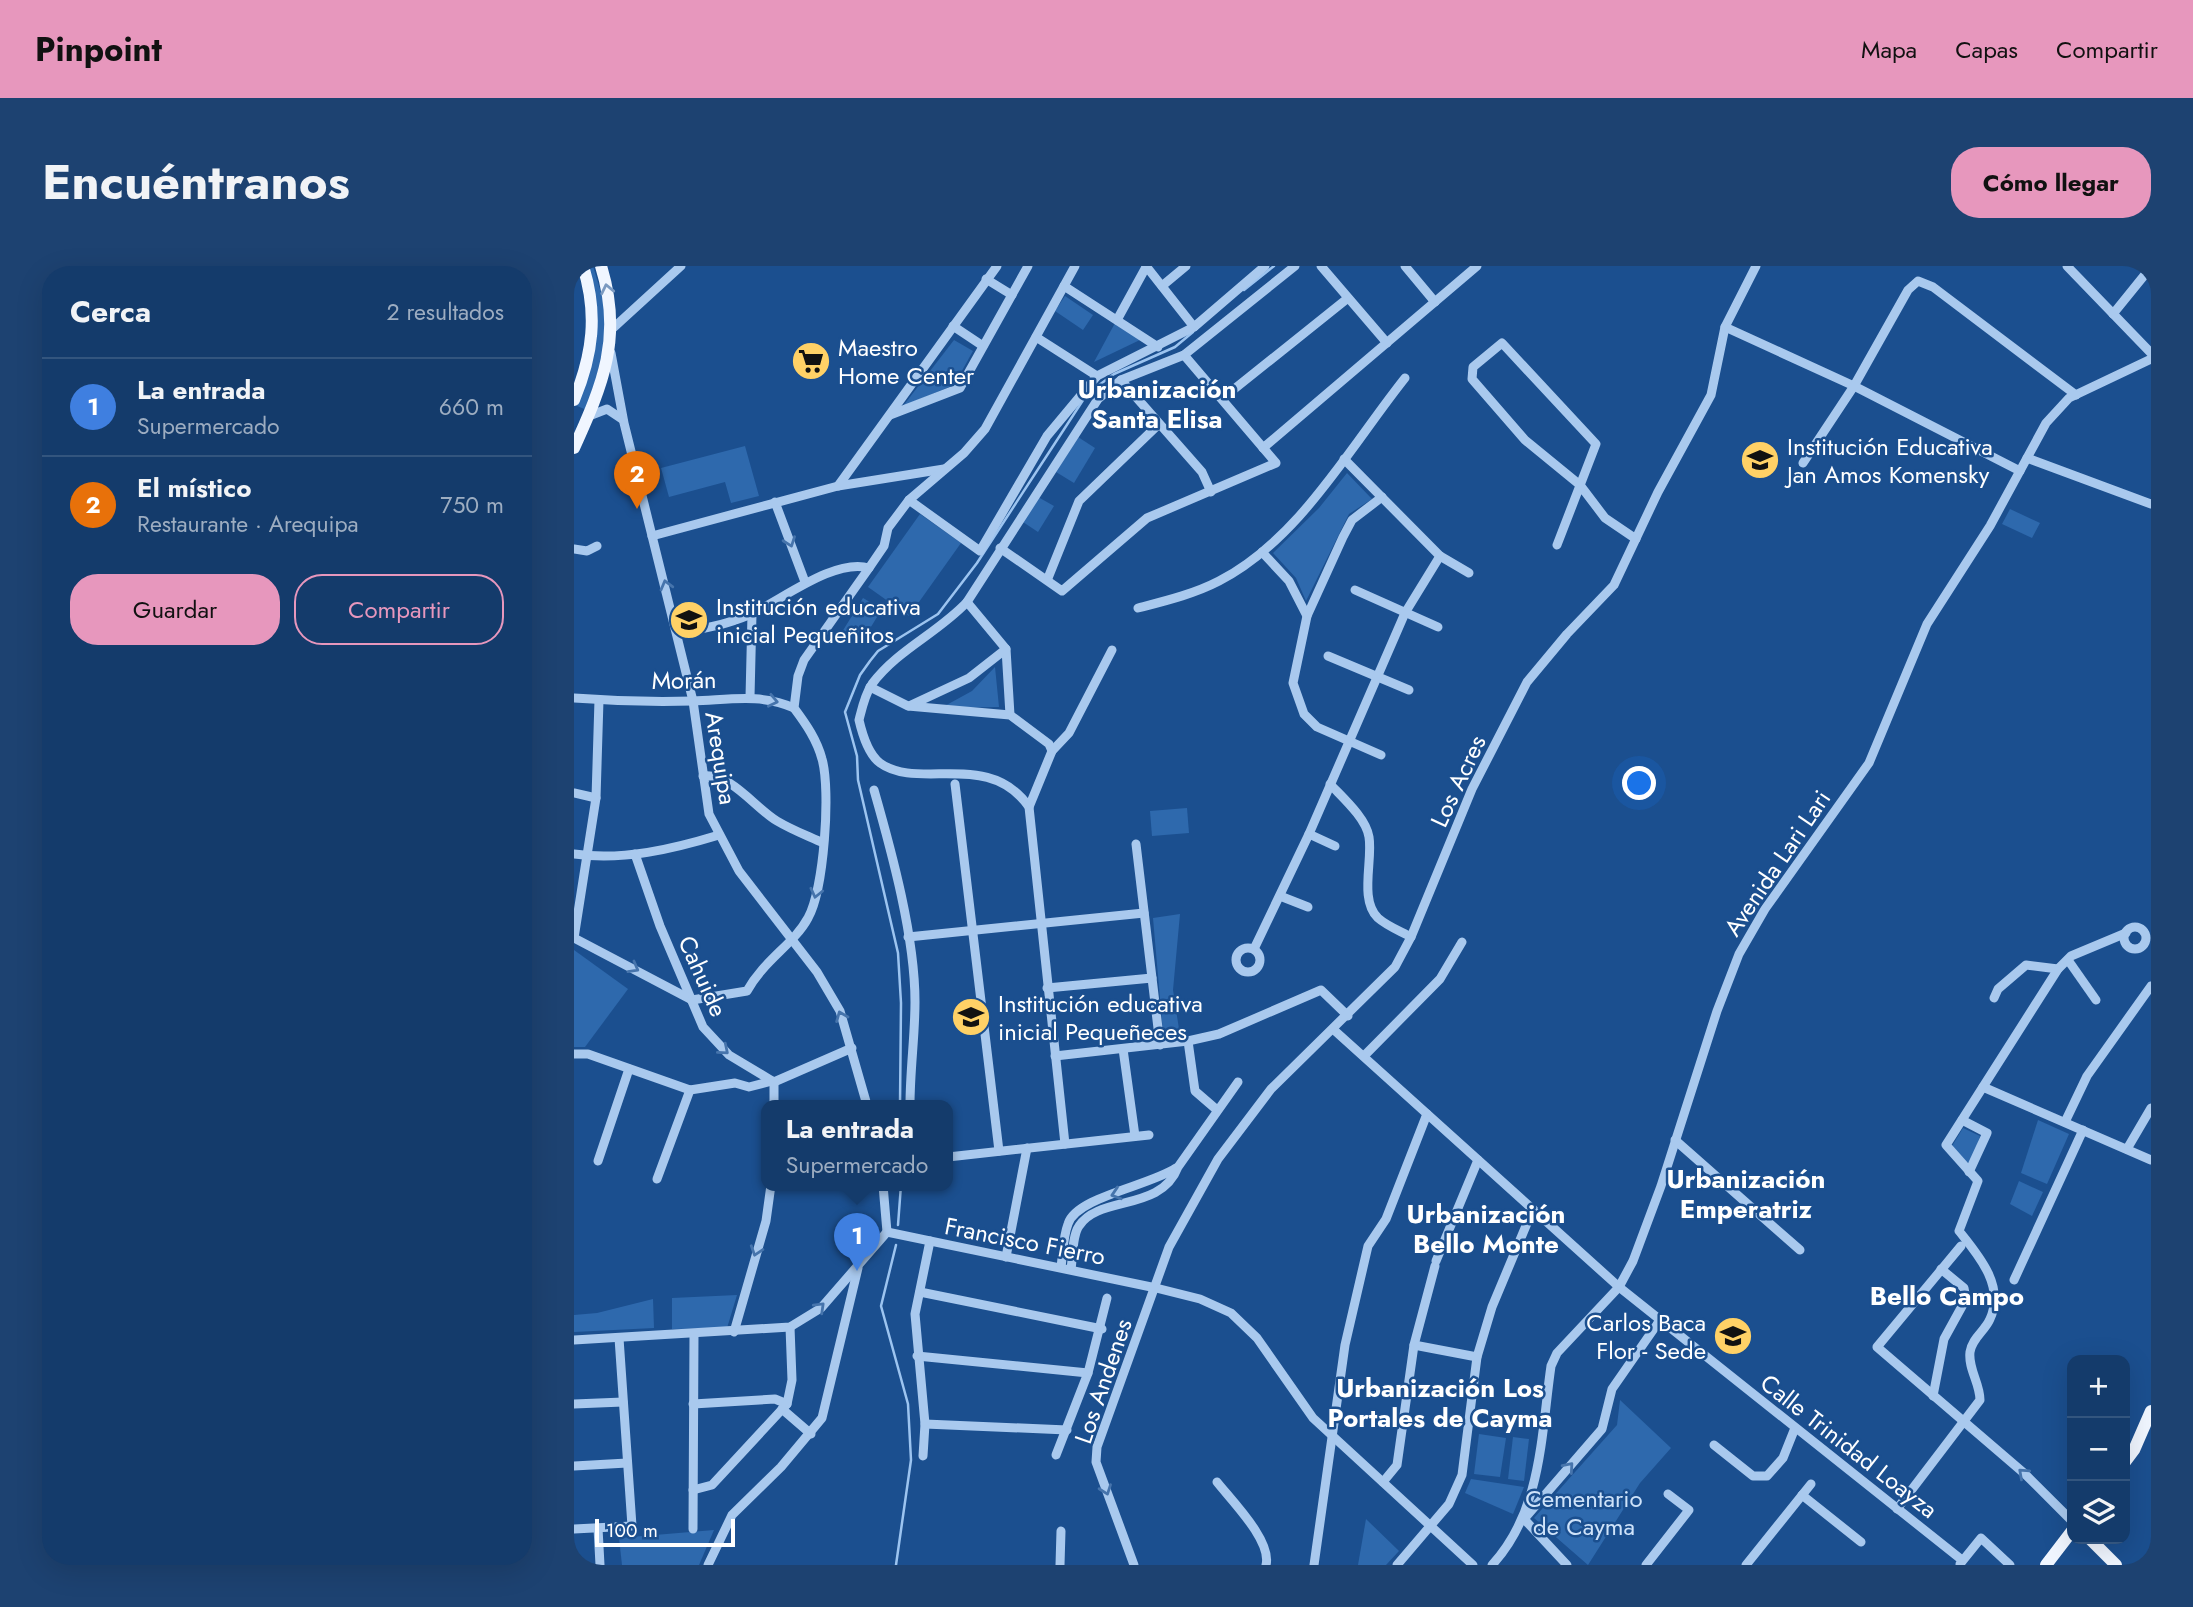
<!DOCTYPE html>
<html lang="es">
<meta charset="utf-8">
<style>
body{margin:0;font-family:Jost,sans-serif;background:#1d4271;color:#f1f3f6}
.controls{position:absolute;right:21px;bottom:21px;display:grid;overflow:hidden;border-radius:14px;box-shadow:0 7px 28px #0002}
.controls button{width:63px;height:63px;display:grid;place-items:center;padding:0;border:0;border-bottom:2px solid #33557e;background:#143b6b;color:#f1f3f6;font:35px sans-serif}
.scale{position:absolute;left:21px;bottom:18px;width:140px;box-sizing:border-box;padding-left:7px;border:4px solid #fff;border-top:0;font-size:19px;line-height:24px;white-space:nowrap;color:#fff;-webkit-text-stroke:5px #1b4f8f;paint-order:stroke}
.you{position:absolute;left:1066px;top:518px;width:24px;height:24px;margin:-18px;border:5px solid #fff;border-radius:50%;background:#1a73e8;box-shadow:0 0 0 10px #1a73e833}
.badge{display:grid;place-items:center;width:46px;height:46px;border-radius:50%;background:#e797bd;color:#fff;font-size:23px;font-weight:700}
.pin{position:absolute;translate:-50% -58px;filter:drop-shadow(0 2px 4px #0008)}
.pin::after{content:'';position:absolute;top:37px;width:24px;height:21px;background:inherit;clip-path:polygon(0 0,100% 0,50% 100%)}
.popup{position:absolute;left:187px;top:834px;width:192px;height:91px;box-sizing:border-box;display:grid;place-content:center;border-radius:14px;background:#143b6b;filter:drop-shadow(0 2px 5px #0005);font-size:23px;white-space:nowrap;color:#9dadc1}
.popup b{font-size:26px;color:#f1f3f6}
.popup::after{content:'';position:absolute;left:50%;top:100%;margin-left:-14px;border:14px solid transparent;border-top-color:#143b6b}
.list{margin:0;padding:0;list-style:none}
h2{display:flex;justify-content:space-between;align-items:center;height:91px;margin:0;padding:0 28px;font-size:30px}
h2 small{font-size:23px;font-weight:400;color:#9dadc1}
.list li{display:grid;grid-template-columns:46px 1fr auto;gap:21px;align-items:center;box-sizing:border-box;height:98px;padding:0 28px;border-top:2px solid #33557e}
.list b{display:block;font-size:26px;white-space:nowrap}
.list p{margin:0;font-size:23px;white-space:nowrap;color:#9dadc1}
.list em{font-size:23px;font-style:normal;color:#9dadc1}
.actions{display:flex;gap:14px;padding:21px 28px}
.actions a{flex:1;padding:16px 0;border:2px solid #e797bd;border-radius:28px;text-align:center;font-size:24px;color:#e797bd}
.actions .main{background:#e797bd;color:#111}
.icon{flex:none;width:38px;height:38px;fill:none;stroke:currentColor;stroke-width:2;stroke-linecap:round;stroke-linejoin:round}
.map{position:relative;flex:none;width:1577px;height:1299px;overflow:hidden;border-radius:28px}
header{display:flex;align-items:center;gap:42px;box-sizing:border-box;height:98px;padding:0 35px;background:#e797bd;color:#111}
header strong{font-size:33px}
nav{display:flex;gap:38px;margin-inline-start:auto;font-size:24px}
.intro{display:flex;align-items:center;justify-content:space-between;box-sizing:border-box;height:168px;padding:0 42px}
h1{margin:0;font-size:49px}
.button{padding:18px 32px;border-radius:28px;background:#e797bd;color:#111;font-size:24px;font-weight:700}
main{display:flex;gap:42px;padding:0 42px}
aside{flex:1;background:#143b6b;border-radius:28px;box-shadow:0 7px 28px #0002}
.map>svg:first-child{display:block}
.green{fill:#2e69ad}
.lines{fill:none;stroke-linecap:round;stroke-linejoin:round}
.stream{stroke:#9cc4f0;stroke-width:2.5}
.minor{stroke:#a9c9ee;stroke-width:9}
.major{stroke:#f0f6ff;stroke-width:12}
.oneway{stroke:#7b9ac1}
.oneway2{stroke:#4674ac}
.labels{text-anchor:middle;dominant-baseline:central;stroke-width:5;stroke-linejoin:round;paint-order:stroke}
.poi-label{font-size:24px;fill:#fff;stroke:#1b4f8f;text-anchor:start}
.street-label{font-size:24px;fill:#fff;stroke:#1b4f8f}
.park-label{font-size:24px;fill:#cfe3fa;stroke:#1b4f8f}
.neighbourhood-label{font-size:26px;font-weight:bold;fill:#fff;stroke:#1b4f8f}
</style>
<header>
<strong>Pinpoint</strong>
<nav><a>Mapa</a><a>Capas</a><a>Compartir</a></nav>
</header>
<div class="intro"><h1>Encuéntranos</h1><a class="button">Cómo llegar</a></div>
<main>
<aside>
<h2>Cerca<small>2 resultados</small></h2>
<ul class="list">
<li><span class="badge" style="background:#3f7fe0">1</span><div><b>La entrada</b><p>Supermercado</p></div><em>660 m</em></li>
<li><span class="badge" style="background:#e8710a">2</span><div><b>El místico</b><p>Restaurante · Arequipa</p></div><em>750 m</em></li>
</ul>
<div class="actions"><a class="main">Guardar</a><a>Compartir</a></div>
</aside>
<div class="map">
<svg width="1577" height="1299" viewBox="0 0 1577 1299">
<rect width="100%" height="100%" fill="#1b4f8f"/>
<g class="green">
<path d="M13,0H19L34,50L33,75L13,144L3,140C25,82 27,61 13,0Z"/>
<path d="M491,30L519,49L509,64L481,45Z"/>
<path d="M541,57L568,73L520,96Z"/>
<path d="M380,74L399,85L380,119L329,140Z"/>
<path d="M504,171L521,182L500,217L482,206Z"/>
<path d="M171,180L185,230L157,237L151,216L95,231L87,202Z"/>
<path d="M773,207L798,233L775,248L732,335L722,312L699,287L745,242Z"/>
<path d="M464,231L480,240L464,266L449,256Z"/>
<path d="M1436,243L1466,257L1458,272L1428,258Z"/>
<path d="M346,248L387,277L335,350L294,321Z"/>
<path d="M289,332L308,343L287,377L268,366Z"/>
<path d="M421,401L425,441L367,442L398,425Z"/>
<path d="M613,542L615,567L578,570L576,545Z"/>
<path d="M606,648L599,724L605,763L589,767L579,652Z"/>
<path d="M0,684L54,723L11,781H0Z"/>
<path d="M1464,854L1495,868L1473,918L1447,907Z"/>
<path d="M1389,862L1406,870L1398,896L1388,897L1378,880Z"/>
<path d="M1445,915L1469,926L1458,950L1436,938Z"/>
<path d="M163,1029L153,1062L98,1063V1032Z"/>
<path d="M79,1033L80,1062L0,1066V1049L23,1047Z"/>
<path d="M1046,1134L1097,1182L1066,1217L1014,1299L960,1252L1043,1159Z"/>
<path d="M905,1168L932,1172L926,1211L900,1208Z"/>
<path d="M939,1171L955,1173L950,1215L934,1213Z"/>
<path d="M897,1213L950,1221L939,1248L891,1227Z"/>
<path d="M792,1253L825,1285L812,1299H784Z"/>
<path d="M140,1264L125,1299H48L45,1272Z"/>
</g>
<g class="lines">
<g class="stream">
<path d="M670,24L700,0"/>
<path d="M326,839L327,737L324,687L284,514L283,490L271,446L286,409L296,395L304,385L364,348L403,297L513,128L540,108L601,81L619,66"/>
<path d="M324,959L327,919"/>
<path d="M322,979L307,1040L334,1138L337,1194L322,1299"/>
</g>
<g class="minor">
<path d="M572,0L620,61"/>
<path d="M747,0L813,77"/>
<path d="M831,0L861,36"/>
<path d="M1493,0L1577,87"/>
<path d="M412,13L438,29"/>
<path d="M490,20L584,81"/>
<path d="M588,20L612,0"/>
<path d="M1539,48L1577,1"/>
<path d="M543,54L572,1"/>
<path d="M379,60L409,80"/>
<path d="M1151,61L1280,120L1446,205"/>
<path d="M37,64L107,0"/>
<path d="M462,71L523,110"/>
<path d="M37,87L50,157L119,435L135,548L165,605L243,706L266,745L293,839"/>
<path d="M547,114L628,206L637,226"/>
<path d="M649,132L774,32"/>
<path d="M316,149L386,122L454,0"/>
<path d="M15,150L33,143L48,153"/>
<path d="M689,182L903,0"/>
<path d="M1453,192L1577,238"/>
<path d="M1229,197L1280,120L1334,24L1344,15L1359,21L1502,129"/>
<path d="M264,220L423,0"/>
<path d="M335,234L406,285L473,170L523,110L620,61L691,0"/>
<path d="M201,236L231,316"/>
<path d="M78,270L264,220L370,203"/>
<path d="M983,279L1022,178L928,77L899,101L898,113L951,174L1006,219L1031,252L1062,273"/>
<path d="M426,282L488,325L573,252L702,197L610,89"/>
<path d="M0,283L13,285L23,280"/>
<path d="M688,286L715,315L733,350"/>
<path d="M866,290L895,307"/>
<path d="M474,312L505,235L585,158"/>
<path d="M781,324L864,361"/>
<path d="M393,336L432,383L436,449"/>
<path d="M564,342C591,335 620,328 645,315C725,274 776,181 831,112"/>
<path d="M105,368C129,362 157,358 179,347C209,333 261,292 295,302"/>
<path d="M754,390L835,424"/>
<path d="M296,421L334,440L436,449L475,478L478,485"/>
<path d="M176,431L178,348"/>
<path d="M0,432C39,435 80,436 119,435C154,434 187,427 220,442"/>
<path d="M335,440L395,412L432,383"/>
<path d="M807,489L743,461L730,448L719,417L733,350L769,271L778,254L808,231"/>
<path d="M129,510C156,506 181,542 203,555C218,564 234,570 249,577"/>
<path d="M381,518L425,885"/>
<path d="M756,518C769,532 792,552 795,571C799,594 785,634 804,652C813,660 826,665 837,671"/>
<path d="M300,524C318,587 341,671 341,736C341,770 336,804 336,839"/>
<path d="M0,527L22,532"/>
<path d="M455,541L478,485L495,467L538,384"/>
<path d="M735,568L761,580"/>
<path d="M562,578L586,779"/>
<path d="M0,588C49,595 99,583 145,569"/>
<path d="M61,588L86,660L129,761L155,789L200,816"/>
<path d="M706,630L734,641"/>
<circle cx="1561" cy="672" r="11"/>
<path d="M334,671L570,647"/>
<path d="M0,672L22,532L25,434"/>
<path d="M0,672L118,734"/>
<circle cx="674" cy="694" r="12"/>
<path d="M680,683L735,568L831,347L866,290L770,193"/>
<path d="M1494,694L1522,734"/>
<path d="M473,722L578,712"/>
<path d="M1420,732L1424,723L1452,699L1484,703"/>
<path d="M118,734L173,725C190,694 220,678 234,652C250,624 257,524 248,493C243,474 232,458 220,442L224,410L230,394L295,302L310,280L314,262L335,234L390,187L411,163L501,0"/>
<path d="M760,764L1045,1021L1388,1294"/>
<path d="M614,775L621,825L643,844"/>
<path d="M549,783L561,870"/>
<path d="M0,788H14L116,824L161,817L175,821L198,815"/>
<path d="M481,790L614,775L645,768L747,724L774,750"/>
<path d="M790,790L866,713L888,676"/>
<path d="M200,816L278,782"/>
<path d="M1409,821L1577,894"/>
<path d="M200,839V816"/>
<path d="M1388,854L1413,867L1395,906"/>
<path d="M1491,856L1513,810L1577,720"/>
<path d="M1101,874L1226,984"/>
<path d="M491,878L455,541C415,483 344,525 306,497C294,488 288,467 285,454C288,442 291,428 298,418C323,384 364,367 393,336L524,133L547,114L610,89L721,0"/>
<path d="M1553,883L1577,842"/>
<path d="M374,891L575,869"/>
<path d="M24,895L55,803"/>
<path d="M83,913L116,824"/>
<path d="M309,919L313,966"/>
<path d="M313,966L582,1022L626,1033L657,1047L683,1072L739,1152L899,1299"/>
<path d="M1387,980L1303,1081L1451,1208L1498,1255"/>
<path d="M432,991L453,882"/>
<path d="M862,995L904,894"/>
<path d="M487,1001C489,987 489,971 494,958C502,931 575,920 602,902"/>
<path d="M497,1003C499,991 498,970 505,960C525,929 587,946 604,901L664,816"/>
<path d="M1440,1014L1509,864"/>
<path d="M346,1026L528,1063"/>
<path d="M160,1066L192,955L197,919"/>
<path d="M0,1074L216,1061L247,1042L313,966"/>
<path d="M840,1079L903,1091"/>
<path d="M343,1090L514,1107"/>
<path d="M1359,1130L1370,1073L1392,1033L1390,1022L1367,1003"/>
<path d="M0,1138L49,1136"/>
<path d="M119,1138L201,1133L213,1138"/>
<path d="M208,1143L237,1168"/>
<path d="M351,1158L493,1164"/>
<path d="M1140,1179L1179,1210H1193L1209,1192L1221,1162"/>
<path d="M482,1189L514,1107L533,1032"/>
<path d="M349,1190L351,1158L341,1048L356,975"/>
<path d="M0,1200L53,1197"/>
<path d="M643,1216C658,1235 698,1275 692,1299"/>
<path d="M809,1216L823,1199L840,1079L861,1000"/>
<path d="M119,1224L138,1219L213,1138L218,1114L216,1061"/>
<path d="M1228,1229L1287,1276"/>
<path d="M1323,1243L1406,1134C1406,1117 1394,1103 1396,1086C1398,1072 1411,1065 1416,1053C1431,1020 1405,990 1385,965L1404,915L1372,879L1484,703L1497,690L1552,667"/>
<path d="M24,1262L26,1299"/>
<path d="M0,1263L58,1260L45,1072"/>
<path d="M119,1263L120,1068"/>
<path d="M1386,1298L1407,1272L1436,1299"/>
<path d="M134,1299L158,1249L207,1201L248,1152L284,1002"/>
<path d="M486,1299L487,1265"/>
<path d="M560,1299L522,1196L523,1181L595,981L644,893L697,823L821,701L837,671L898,523L953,416L993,368L1040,319L1084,226L1137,129L1151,61L1182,0"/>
<path d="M740,1299L771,1079L794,980L812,953L853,848"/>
<path d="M823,1299L875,1238L888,1209L903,1091L918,1041L959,943"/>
<path d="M918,1299C968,1245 967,1169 977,1100L983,1087L1045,1021L1059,995L1087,920L1143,745L1165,688L1191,643L1295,497L1353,358L1416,260L1472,157L1495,132L1577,93"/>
<path d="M993,1299L950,1253L1028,1163L1038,1123L1086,1054"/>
<path d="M1072,1299L1115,1244L1094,1228"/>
<path d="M1172,1299L1237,1218"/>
</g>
<g class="major">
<path d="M0,134C19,88 24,48 9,0"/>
<path d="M0,182C29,118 49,71 27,0"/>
<path d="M1551,1196L1560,1184L1577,1145"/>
<path d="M1516,1273L1542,1299"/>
<path d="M1472,1299L1498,1265"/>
</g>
</g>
<defs><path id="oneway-chevron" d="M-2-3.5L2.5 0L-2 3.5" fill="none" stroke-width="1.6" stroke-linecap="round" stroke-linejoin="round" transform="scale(1.75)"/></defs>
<use class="oneway" href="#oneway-chevron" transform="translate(33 23) rotate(-102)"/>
<g class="oneway2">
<use href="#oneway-chevron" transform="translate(216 276) rotate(70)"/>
<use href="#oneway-chevron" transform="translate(92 319) rotate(-105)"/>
<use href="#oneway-chevron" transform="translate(199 435) rotate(12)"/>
<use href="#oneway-chevron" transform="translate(242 627) rotate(103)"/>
<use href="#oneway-chevron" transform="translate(60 702) rotate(29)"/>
<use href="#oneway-chevron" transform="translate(267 750) rotate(-112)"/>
<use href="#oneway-chevron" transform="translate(150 784) rotate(40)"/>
<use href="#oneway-chevron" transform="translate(542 928) rotate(162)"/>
<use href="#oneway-chevron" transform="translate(182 985) rotate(108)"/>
<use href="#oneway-chevron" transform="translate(246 1041) rotate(-44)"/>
<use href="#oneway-chevron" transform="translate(995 1201) rotate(-49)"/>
<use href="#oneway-chevron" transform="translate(1449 1207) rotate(-138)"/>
<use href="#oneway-chevron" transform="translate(532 1224) rotate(70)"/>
</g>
<defs>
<g id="supermarket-disc" transform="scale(2.0125)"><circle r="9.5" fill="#ffd166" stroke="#1b4f8f"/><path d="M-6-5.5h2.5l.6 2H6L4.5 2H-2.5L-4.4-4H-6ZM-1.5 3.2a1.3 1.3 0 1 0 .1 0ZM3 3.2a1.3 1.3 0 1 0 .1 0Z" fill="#111"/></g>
<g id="school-disc" transform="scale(2.0125)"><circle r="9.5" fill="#ffd166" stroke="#1b4f8f"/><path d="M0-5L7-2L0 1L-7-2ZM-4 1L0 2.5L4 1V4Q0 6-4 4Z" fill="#111"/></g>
</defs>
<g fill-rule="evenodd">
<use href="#supermarket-disc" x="237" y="95"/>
<use href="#school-disc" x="1186" y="194"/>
<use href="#school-disc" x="115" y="354"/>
<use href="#school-disc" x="397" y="751"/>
<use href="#school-disc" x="1159" y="1070"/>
</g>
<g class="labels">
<g class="poi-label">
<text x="264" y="81">Maestro<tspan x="264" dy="28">Home Center</tspan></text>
<text x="1213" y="180">Institución Educativa<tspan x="1213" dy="28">Jan Amos Komensky</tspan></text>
<text x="142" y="340">Institución educativa<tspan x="142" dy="28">inicial Pequeñitos</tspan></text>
<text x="424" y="737">Institución educativa<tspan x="424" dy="28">inicial Pequeñeces</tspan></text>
<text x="1132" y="1056" text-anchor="end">Carlos Baca<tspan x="1132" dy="28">Flor - Sede</tspan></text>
</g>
<g class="street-label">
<text transform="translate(110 414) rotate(-1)">Morán</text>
<text transform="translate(147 492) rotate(81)">Arequipa</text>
<text transform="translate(884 515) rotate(-65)">Los Acres</text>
<text transform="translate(1203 597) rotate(-56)">Avenida Lari Lari</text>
<text transform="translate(129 710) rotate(66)">Cahuide</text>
<text transform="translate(451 975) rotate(11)">Francisco Fierro</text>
<text transform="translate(529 1115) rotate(-71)">Los Andenes</text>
<text transform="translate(1275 1180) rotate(38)">Calle Trinidad Loayza</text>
</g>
<g class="park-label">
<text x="1010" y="1232">Cementario<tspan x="1010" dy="28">de Cayma</tspan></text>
</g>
<g class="neighbourhood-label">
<text x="583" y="123">Urbanización<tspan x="583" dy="30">Santa Elisa</tspan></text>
<text x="1172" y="913">Urbanización<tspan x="1172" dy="30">Emperatriz</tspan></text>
<text x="912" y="948">Urbanización<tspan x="912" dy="30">Bello Monte</tspan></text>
<text x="1373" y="1030">Bello Campo</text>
<text x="866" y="1122">Urbanización Los<tspan x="866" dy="30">Portales de Cayma</tspan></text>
</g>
</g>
</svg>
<div class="controls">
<button>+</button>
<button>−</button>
<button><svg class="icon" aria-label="layers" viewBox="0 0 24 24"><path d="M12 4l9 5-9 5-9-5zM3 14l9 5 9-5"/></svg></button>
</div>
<div class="scale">100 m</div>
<div class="you"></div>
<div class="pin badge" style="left:283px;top:1005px;background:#3f7fe0">1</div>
<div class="popup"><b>La entrada</b>Supermercado</div>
<div class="pin badge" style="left:63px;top:243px;background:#e8710a">2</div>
</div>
</main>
